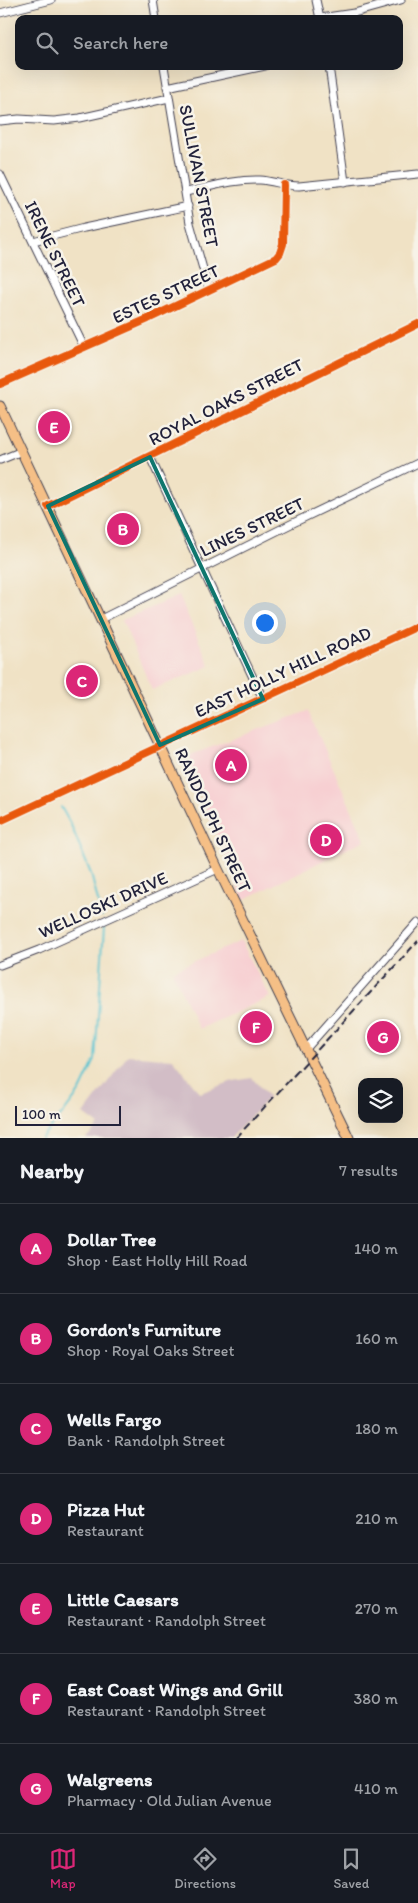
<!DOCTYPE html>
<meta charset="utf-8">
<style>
body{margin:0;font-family:Itim,sans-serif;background:#20242c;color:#f1f3f6}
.controls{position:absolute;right:15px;bottom:15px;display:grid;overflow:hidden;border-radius:10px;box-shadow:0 5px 20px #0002}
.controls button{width:45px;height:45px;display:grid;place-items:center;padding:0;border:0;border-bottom:1px solid #363941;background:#171b24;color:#f1f3f6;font:25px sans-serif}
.scale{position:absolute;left:15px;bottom:12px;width:106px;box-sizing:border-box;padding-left:5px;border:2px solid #22223b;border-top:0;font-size:14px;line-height:18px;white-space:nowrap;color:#22223b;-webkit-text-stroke:4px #f7f3e8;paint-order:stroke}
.you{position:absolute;left:264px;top:622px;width:18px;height:18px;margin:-12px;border:4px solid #fff;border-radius:50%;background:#1a73e8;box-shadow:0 0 0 8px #1a73e833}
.badge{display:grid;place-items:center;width:32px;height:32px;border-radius:50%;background:#db2777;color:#fff;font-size:16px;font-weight:700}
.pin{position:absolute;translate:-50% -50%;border:2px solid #fff;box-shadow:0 1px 5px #0006}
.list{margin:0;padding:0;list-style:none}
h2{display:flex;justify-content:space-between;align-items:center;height:65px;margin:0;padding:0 20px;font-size:21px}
h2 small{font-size:16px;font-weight:400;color:#9ea1a6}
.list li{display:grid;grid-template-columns:32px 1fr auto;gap:15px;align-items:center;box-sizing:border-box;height:90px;padding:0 20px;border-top:1px solid #363941}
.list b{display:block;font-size:19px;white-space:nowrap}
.list p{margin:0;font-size:16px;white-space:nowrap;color:#9ea1a6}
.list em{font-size:16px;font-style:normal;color:#9ea1a6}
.icon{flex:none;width:28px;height:28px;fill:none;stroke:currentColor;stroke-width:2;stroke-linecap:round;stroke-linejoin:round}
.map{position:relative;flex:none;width:418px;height:1138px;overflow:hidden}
.search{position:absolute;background:#171b24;box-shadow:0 5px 20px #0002;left:15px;right:15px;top:15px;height:55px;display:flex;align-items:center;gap:12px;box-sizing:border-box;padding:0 18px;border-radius:10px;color:#9ea1a6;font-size:19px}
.sheet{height:695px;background:#171b24}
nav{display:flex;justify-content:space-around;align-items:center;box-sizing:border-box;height:70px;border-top:1px solid #363941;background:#171b24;font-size:14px;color:#9ea1a6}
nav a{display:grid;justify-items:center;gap:2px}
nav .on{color:#db2777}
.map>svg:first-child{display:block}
.built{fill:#f7cfd2}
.industrial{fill:#d2bdc6}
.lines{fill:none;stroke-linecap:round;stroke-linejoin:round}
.stream{stroke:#57c3d0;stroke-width:2}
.minor-casing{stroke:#413f50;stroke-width:9}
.major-casing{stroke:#413f50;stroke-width:11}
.minor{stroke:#fff;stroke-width:7}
.major{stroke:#f5bf86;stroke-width:9}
.rail{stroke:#22223b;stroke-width:2;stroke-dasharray:8 4;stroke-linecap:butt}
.cycleway-casing{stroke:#f7f3e8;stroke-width:11}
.cycleway{stroke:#e8590c;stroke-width:8}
.marked{fill:none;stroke:#0f766e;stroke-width:4;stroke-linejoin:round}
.labels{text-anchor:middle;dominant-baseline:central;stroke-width:5;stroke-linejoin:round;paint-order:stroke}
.street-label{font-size:18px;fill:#22223b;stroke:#f7f3e8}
</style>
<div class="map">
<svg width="418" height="1138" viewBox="0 0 418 1138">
<rect width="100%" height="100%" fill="#f7f3e8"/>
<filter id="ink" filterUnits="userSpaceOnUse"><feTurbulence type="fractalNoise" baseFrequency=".02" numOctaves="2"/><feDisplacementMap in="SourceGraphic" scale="10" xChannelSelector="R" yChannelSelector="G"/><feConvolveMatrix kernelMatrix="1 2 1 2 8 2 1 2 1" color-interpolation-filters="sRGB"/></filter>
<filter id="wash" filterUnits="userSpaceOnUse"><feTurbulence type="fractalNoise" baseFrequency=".0096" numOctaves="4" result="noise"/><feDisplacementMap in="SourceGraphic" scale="20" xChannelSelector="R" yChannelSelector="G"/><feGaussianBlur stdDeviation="1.12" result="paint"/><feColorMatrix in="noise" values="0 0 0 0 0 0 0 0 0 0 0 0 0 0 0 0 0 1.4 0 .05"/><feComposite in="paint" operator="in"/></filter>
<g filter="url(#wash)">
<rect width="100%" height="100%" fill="#f0e2c5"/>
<g class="built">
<path d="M179,596L210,666L152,690L122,620Z"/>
<path d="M308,711L365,840L243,900L185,757Z"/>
<path d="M241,941L270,997L199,1029L172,971Z"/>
</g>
<path class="industrial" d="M128,1055L173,1059L200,1093L233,1081L252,1078L269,1097L231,1138H86L99,1125L84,1114Z"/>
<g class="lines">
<g class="stream">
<path d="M61,807L71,825L91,874L102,917"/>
<path d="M41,1138L65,1111L80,1091L95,1060L104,928"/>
</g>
</g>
</g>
<g filter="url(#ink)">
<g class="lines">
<g class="minor-casing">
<g id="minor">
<path d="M153,0L156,19"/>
<path d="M316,0L320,19"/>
<path d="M0,13L51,0"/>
<path d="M320,18L354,13L401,0"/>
<path d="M164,66L190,223L209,290"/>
<path d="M329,66L345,182"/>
<path d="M167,87L265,66"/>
<path d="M0,121L19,119L54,121L80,118L169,98"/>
<path d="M0,174L84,347"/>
<path d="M186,192C210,187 235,179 260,180C274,181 285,186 299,186L418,174"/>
<path d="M33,241L84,228L188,206"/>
<path d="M0,384L148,319L276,258L280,253L283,244L284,185"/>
<path d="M150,457L263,699"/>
<path d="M0,460L22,451"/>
<path d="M48,506L418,324"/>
<path d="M101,619L291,524L418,463"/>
<path d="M0,821L418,626"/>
<path d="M0,965L39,950L218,869"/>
<path d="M305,1050L418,922"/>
</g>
</g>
<g class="major-casing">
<path id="major" d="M0,406L218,869L349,1138"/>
</g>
<use href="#minor" class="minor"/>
<use href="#major" class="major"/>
<path class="rail" d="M236,1138L418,941"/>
<g class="cycleway-casing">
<g id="cycleway">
<path d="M0,384L148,319L276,258L280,253L283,244L284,185"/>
<path d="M48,506L418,324"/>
<path d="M0,821L418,626"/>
</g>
</g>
<use href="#cycleway" class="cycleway"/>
</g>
</g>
<path class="marked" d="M150,457L263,699L160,745L48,506Z"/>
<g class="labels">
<g class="street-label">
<text transform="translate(199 176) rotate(79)">SULLIVAN STREET</text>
<text transform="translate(55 254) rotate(64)">IRENE STREET</text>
<text transform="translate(166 294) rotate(-25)">ESTES STREET</text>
<text transform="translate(226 402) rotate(-27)">ROYAL OAKS STREET</text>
<text transform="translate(252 527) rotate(-26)">LINES STREET</text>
<text transform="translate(283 672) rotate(-25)">EAST HOLLY HILL ROAD</text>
<text transform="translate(213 820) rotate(65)">RANDOLPH STREET</text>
<text transform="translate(103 905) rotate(-24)">WELLOSKI DRIVE</text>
</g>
</g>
</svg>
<div class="controls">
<button><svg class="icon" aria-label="layers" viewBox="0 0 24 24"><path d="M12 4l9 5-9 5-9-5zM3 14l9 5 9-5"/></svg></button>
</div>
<div class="scale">100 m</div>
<div class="you"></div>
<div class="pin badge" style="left:231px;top:765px">A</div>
<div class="pin badge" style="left:123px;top:529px">B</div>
<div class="pin badge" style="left:82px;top:681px">C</div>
<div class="pin badge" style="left:326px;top:840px">D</div>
<div class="pin badge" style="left:54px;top:427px">E</div>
<div class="pin badge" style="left:256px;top:1027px">F</div>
<div class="pin badge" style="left:383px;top:1037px">G</div>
<div class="search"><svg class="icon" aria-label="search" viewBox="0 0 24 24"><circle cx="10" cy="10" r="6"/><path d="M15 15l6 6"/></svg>Search here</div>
</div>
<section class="sheet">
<h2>Nearby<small>7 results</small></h2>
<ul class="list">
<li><span class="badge">A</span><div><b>Dollar Tree</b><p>Shop · East Holly Hill Road</p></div><em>140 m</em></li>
<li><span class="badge">B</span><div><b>Gordon's Furniture</b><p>Shop · Royal Oaks Street</p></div><em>160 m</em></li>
<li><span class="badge">C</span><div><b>Wells Fargo</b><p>Bank · Randolph Street</p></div><em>180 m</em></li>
<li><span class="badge">D</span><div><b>Pizza Hut</b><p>Restaurant</p></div><em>210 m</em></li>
<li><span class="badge">E</span><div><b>Little Caesars</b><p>Restaurant · Randolph Street</p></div><em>270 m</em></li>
<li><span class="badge">F</span><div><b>East Coast Wings and Grill</b><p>Restaurant · Randolph Street</p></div><em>380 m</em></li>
<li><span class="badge">G</span><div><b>Walgreens</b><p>Pharmacy · Old Julian Avenue</p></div><em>410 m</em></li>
</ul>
</section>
<nav>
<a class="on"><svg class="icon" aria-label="map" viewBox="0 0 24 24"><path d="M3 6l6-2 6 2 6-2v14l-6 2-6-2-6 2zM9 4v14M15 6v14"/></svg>Map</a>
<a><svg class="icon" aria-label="directions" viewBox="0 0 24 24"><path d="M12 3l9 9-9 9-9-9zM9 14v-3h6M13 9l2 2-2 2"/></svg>Directions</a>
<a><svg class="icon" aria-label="saved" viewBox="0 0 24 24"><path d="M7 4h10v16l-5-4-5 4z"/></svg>Saved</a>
</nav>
